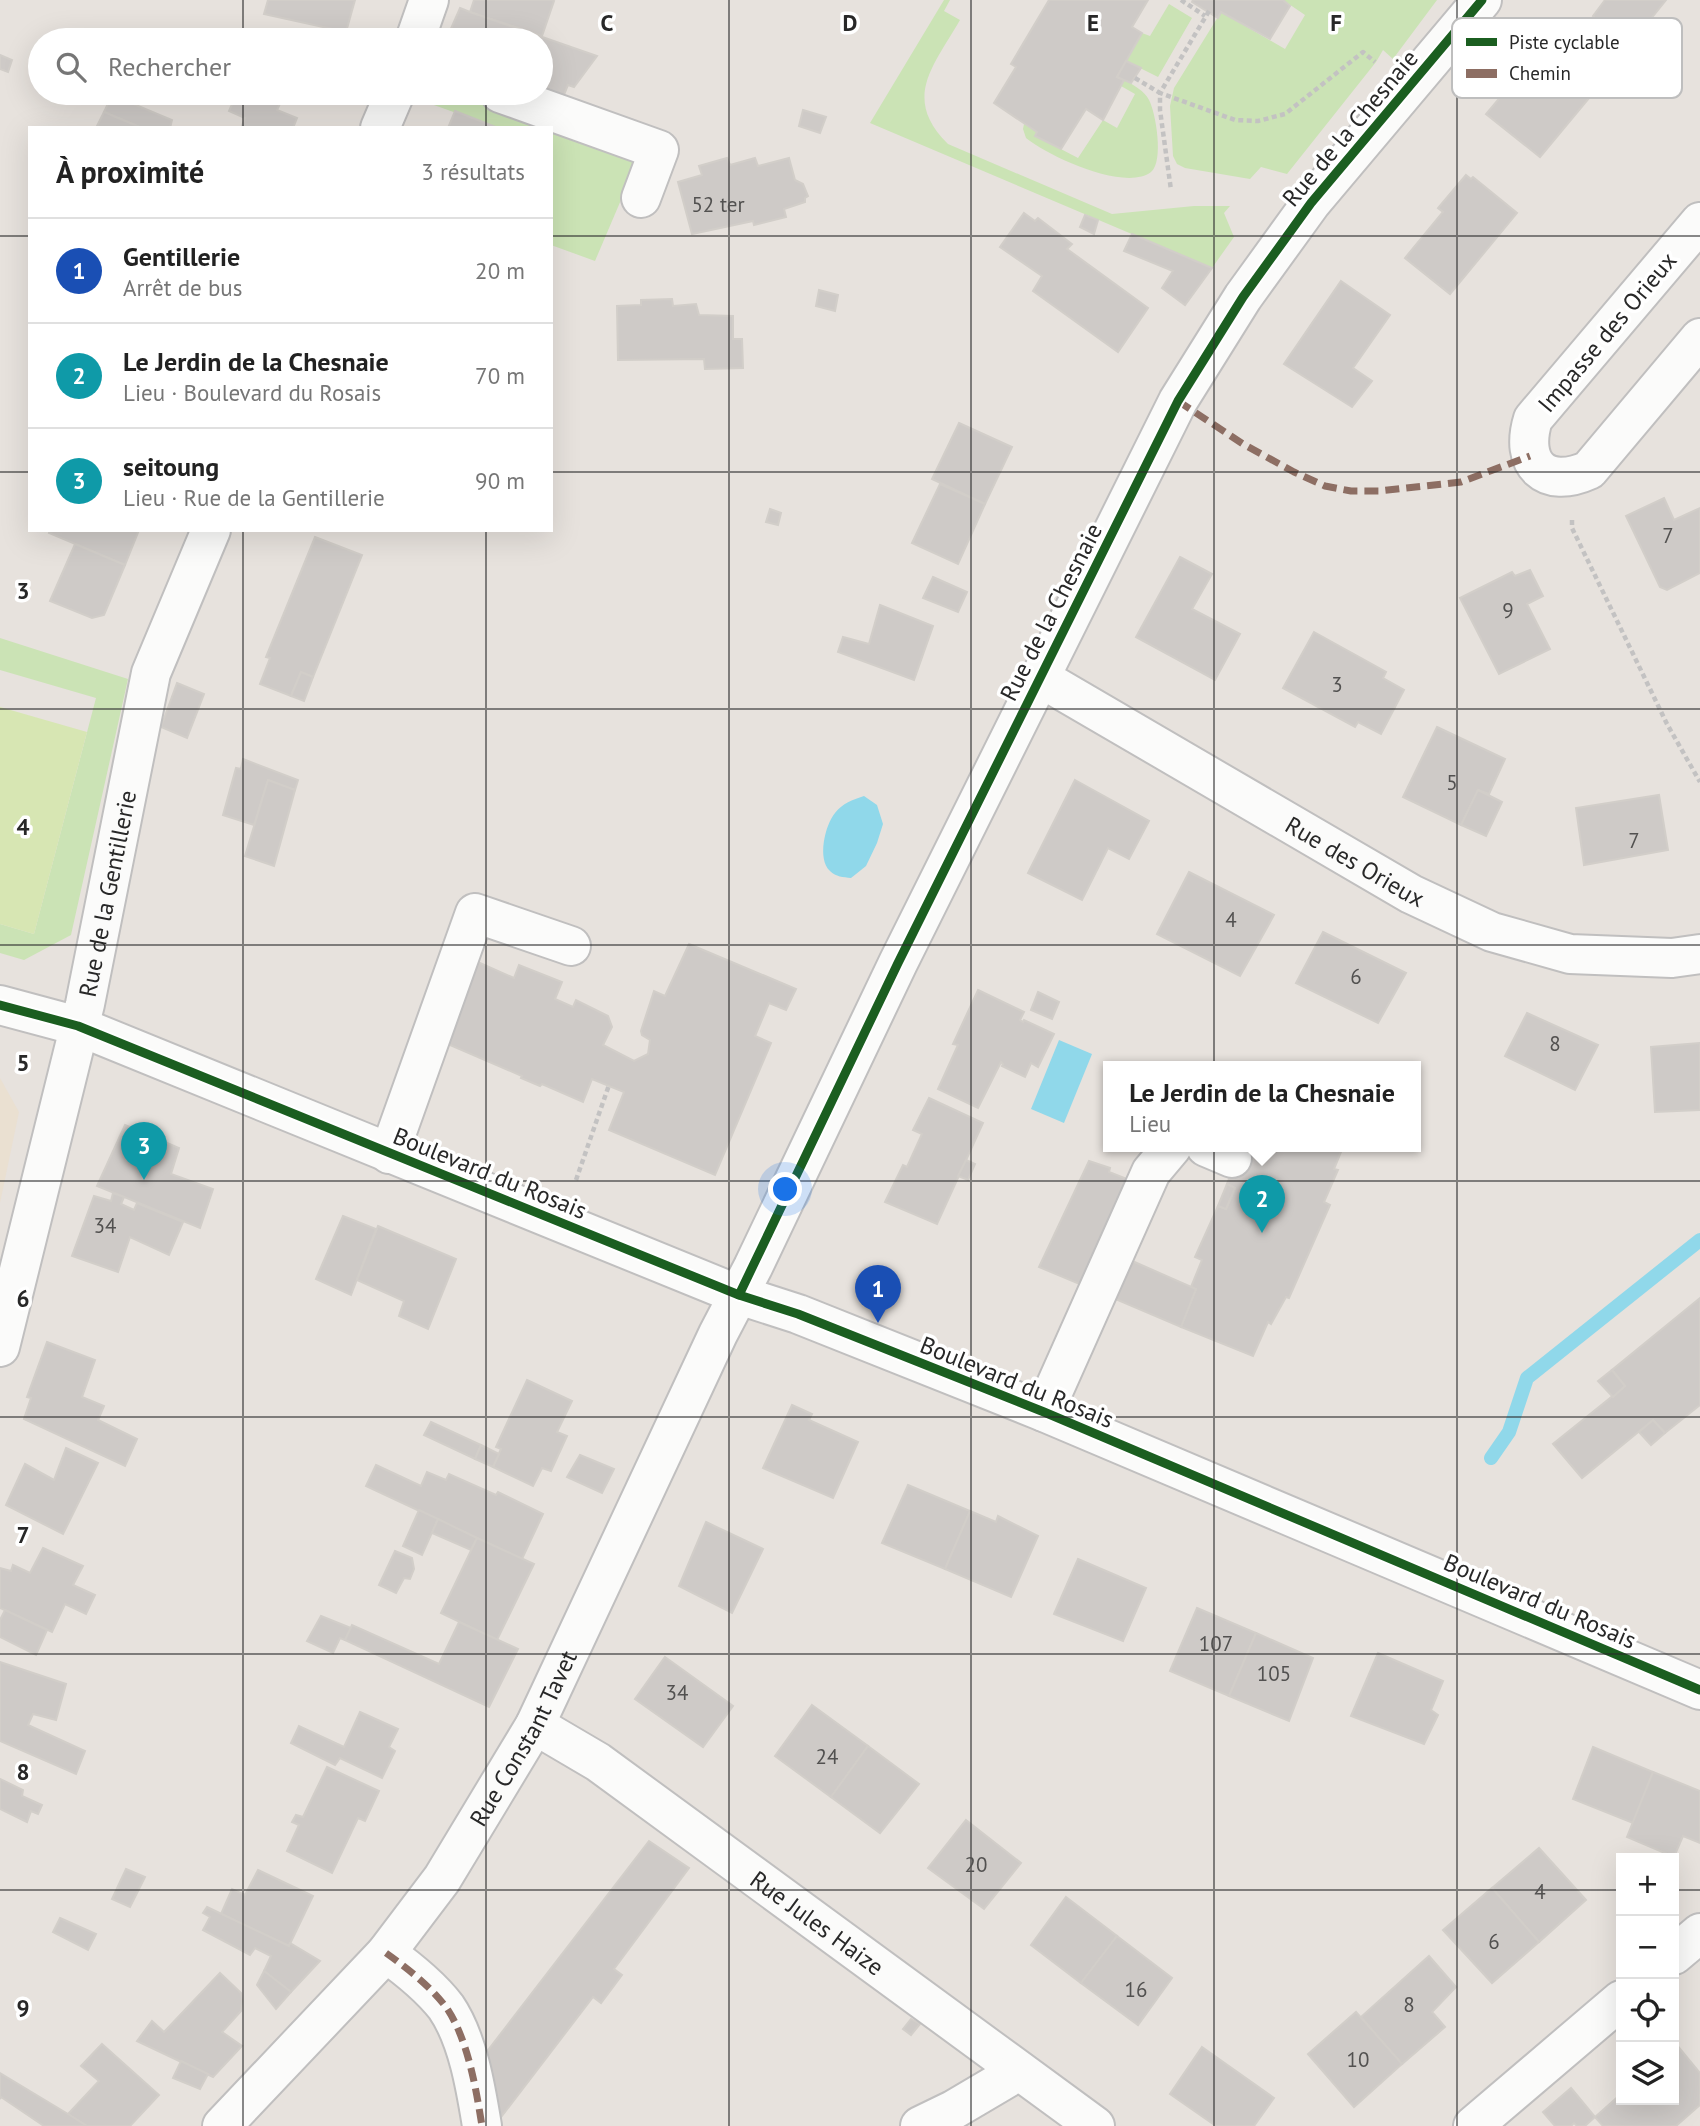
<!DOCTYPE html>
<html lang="fr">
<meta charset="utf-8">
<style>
body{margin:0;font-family:"PT Sans",sans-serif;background:#f6f6f6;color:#222}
.controls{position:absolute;right:21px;bottom:21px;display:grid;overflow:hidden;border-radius:0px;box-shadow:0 7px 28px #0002}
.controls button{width:63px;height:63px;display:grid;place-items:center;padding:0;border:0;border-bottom:2px solid #e0e0e0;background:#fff;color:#222;font:35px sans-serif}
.you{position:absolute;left:786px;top:1190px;width:24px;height:24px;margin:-18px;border:5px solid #fff;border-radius:50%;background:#1a73e8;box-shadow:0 0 0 10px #1a73e833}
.badge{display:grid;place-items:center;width:46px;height:46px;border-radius:50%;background:#6b6967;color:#fff;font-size:23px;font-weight:700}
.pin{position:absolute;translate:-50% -58px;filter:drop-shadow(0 2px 4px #0008)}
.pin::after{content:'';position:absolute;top:37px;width:24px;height:21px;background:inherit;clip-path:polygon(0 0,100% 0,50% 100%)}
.popup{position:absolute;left:1103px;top:1061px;width:318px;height:91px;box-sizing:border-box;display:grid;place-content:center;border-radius:0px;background:#fff;filter:drop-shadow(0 2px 5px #0005);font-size:23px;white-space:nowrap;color:#767676}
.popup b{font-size:26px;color:#222}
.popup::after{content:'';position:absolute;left:50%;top:100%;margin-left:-14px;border:14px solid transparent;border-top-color:#fff}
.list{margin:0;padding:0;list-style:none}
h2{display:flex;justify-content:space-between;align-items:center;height:91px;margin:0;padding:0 28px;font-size:30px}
h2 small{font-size:23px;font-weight:400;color:#767676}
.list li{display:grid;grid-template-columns:46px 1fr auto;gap:21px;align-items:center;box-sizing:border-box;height:105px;padding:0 28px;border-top:2px solid #e0e0e0}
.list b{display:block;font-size:26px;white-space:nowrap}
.list p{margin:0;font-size:23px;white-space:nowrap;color:#767676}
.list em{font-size:23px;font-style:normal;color:#767676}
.icon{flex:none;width:38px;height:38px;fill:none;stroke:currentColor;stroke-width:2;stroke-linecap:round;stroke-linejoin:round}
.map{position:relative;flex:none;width:1700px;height:2126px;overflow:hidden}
.search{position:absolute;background:#fff;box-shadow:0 7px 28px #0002;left:28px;top:28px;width:525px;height:77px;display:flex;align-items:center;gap:18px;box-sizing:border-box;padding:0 24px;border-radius:38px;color:#767676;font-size:26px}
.panel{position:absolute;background:#fff;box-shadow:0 7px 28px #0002;left:28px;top:126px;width:525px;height:406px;border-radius:0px}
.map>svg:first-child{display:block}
.education{fill:#eae0d1}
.green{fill:#cbe3b5}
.pitch{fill:#d7e6b3}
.water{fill:#90d8ea}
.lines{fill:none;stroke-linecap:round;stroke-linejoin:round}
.stream{stroke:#90d8ea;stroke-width:14}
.building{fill:#cecac7;stroke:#d2cec9;stroke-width:2}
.minor-casing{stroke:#c0bfbf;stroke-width:42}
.path{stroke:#c3c2c2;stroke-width:4.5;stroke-dasharray:5 3.5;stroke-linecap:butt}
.minor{stroke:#fbfbfa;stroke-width:38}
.quiet{stroke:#8d6e63;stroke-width:7;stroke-dasharray:14 7;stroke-linecap:butt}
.cycleway-casing{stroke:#fff;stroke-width:13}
.cycleway{stroke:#1b5e20;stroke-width:9}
.grid{fill:none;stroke:#282828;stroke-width:2;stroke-opacity:0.55}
.labels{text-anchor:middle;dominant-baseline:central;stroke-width:7;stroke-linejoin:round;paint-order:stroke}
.number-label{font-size:21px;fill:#525150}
.street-label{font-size:24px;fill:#282828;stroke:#fff}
.key{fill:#fff;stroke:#bebebe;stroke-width:2}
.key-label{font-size:19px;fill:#282828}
.grid-label{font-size:23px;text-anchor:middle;font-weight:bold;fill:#282828;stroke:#fff;stroke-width:7;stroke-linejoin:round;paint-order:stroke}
</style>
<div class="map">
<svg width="1700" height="2126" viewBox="0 0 1700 2126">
<rect width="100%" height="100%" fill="#e7e2dd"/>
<path class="education" d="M0,1078L19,1112L0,1203Z"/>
<g class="green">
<path d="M944,0H950L944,11L960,20C933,67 902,98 948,144L1112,214L1194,206H1230L1224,213L1234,237L1212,268L870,123Z"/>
<path d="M1283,0H1437L1393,59L1383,50L1376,62L1287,174L1261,167L1250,179L1185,168L1177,164L1173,156L1170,106L1174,88L1221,12L1285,49L1305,15Z"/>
<path d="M1169,4L1192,18L1158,77L1126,61L1142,33L1150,36Z"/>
<path d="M1124,80C1132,84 1145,91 1149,100C1156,113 1164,162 1151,172C1125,192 1048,156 1026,138L1023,129L1024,124L1037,132L1036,136L1078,158L1103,120L1117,128L1135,94L1121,86Z"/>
<path d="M423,93H457L551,128H498L420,100Z"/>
<path d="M551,128L638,160L595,261L551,245Z"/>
<path d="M0,638L128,679L71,935L24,960L0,953V924L34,934L96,698L0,670Z"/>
</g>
<path class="pitch" d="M0,707L87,732L34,934L0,924Z"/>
<g class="water">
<path d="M864,796L877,805L883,824L877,843L866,866L851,878C843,877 836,877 830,871C817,859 825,825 835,813C843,803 852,800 864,796Z"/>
<path d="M1059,1040L1092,1054L1064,1123L1031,1109Z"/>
</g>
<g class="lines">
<path class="stream" d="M1491,1458L1509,1432L1527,1378L1700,1240"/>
</g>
<g class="building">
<path d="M268,0H355L346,32L264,14Z"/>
<path d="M474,0H552L554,1L542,36L470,12Z"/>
<path d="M1049,0H1148L1132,27L1142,33L1117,77L1124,80L1103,120L1086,109L1061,149L1035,136L1037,132L994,103L1016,67L1011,64Z"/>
<path d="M1193,0H1283L1290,6L1270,39L1221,12L1218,18L1192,2Z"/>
<path d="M1605,0H1666L1642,30L1655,40L1641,56L1593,16Z"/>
<path d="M460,8L470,12L597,56L574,87L568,85L564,95L541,86V40H446Z"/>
<path d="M1546,43L1600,85L1540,157L1486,114Z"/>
<path d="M0,55L12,60L8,72L0,69Z"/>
<path d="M1126,61L1141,68L1131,83L1117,77Z"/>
<path d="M237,93H285L277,110L297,118L293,128H241L245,118L229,111Z"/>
<path d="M112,95L172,120L170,128H142L104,112Z"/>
<path d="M803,110L826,117L820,133L799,126Z"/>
<path d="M455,111L498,128H448Z"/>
<path d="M104,112L142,128H102L97,126Z"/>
<path d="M727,158L730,165L755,158L758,166L789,158L795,180L803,184L808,196L805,198V202L784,209L786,217L754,225L753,221L692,234L678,182L702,175L699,166Z"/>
<path d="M1466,175L1471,179L1473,177L1517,213L1450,294L1405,258L1443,212L1438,208Z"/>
<path d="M1024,213L1035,221L1038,218L1072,244L1067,249L1148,308L1118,352L1033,291L1042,276L1000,247Z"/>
<path d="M1085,215L1098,220L1094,234L1080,227Z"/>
<path d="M1132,234L1212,268L1185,305L1162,288L1173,271L1124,251Z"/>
<path d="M1341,281L1390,315L1353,368L1372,381L1352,407L1284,364Z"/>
<path d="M819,290L838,295L835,311L816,306Z"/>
<path d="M672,299L673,306L696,304L699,315L733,316V339H742L743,368L705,369L704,359L618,360L617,306L641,305V300Z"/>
<path d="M959,423L1012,447L985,504L932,479Z"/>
<path d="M940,484L985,504L958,564L912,543Z"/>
<path d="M1664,498L1674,520L1700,508V573L1667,590L1660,587L1626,516Z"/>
<path d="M770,509L781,513L778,525L766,522Z"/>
<path d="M50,530H139L125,565L49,533Z"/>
<path d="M315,537L362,555L313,677L301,672L291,696L260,684L270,658L266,657Z"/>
<path d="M75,544L125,565L104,615L92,618L50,601Z"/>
<path d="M1180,557L1212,574L1192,609L1240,634L1215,680L1136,637Z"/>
<path d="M1530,570L1543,596L1527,604L1550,649L1499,674L1460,598L1512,572L1515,576Z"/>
<path d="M933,577L967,592L958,612L923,598Z"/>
<path d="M880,605L933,626L914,680L838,652L843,637L869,644Z"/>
<path d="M1314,632L1386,672L1383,678L1404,690L1381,734L1358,722L1355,727L1283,688Z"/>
<path d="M301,672L313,677L304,701L291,696Z"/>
<path d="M177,683L204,694L187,738L161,727Z"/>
<path d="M1437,727L1505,759L1489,794L1478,790L1461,825L1403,797Z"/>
<path d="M243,759L298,780L295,790L268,780L254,825L223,815L236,768L241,769Z"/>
<path d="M268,780L295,790L274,866L245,856Z"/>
<path d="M1075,780L1149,821L1129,859L1108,848L1082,900L1028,873Z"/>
<path d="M1478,790L1502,802L1486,836L1461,825Z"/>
<path d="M1659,795L1668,850L1584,865L1576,808Z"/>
<path d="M1189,872L1274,915L1240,976L1157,934Z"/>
<path d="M1323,932L1406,973L1378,1023L1296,983Z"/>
<path d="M689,944L796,989L786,1010L769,1003L755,1036L771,1043L715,1175L609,1130L624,1092L592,1079L583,1102L542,1084L540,1086L521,1078L522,1076L443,1042L478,962L514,978L519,965L562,982L555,999L573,1007L576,1000L608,1016L612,1027L603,1045L634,1061L648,1054L650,1040L642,1035L641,1031L654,991L665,996Z"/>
<path d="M978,990L1024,1012L1020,1020L1023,1022L1024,1020L1054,1034L1038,1067L1031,1063L1025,1077L1002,1066L1003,1064L1001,1062L978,1108L938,1089L958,1045L953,1044Z"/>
<path d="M1038,992L1059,1002L1052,1019L1031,1010Z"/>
<path d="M1527,1013L1598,1045L1575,1090L1505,1056Z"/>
<path d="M1700,1043V1110L1655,1112L1651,1047Z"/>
<path d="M929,1098L983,1123L937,1224L885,1202L903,1165L907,1167L922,1134L913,1130Z"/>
<path d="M125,1125L179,1148L171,1174L213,1189L200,1228L97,1186Z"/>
<path d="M1252,1147H1343L1334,1169L1338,1170L1324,1202L1330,1205L1289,1298L1286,1297L1271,1324L1268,1322L1253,1356L1181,1327L1196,1289L1191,1287L1202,1260L1195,1257L1218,1206L1226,1209L1235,1188L1227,1184L1235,1164L1244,1167Z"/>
<path d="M966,1160L975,1164L968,1180L958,1176Z"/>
<path d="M1089,1161L1110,1168L1109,1172L1160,1192L1113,1298L1039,1267Z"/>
<path d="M1227,1184L1235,1188L1226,1209L1218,1206Z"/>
<path d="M113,1193L124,1197L121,1204L134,1210L137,1203L183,1222L169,1255L130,1237L118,1272L72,1256L94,1196L111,1201Z"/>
<path d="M343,1216L376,1229L351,1295L316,1279Z"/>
<path d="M378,1226L456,1259L428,1329L399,1316L404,1301L357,1280Z"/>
<path d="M1130,1260L1196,1289L1181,1327L1113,1298Z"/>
<path d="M1700,1298V1405L1665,1433L1653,1420L1582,1478L1553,1444L1625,1386L1612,1370Z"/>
<path d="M47,1342L95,1360L82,1397L104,1406L98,1420L137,1439L125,1466L24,1419L31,1398L27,1397Z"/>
<path d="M1612,1370L1625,1386L1613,1397L1598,1381Z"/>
<path d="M527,1380L572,1401L557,1432L567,1436L551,1471L542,1468L533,1486L493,1467L501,1449L496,1447Z"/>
<path d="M792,1405L812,1414L809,1420L858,1442L833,1498L763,1468Z"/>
<path d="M1653,1420L1665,1433L1651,1445L1639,1432Z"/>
<path d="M431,1422L481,1445L475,1459L424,1435Z"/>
<path d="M481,1445L499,1454L493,1467L475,1459Z"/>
<path d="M66,1448L98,1463L63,1534L6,1505L25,1464L54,1480Z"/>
<path d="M580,1455L614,1469L602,1493L567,1477Z"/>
<path d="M376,1465L421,1486L427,1472L446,1480L449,1474L496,1495L498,1492L543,1514L522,1559L366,1486Z"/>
<path d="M908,1485L970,1511L945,1569L882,1543Z"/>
<path d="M419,1510L438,1519L422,1555L403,1546Z"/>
<path d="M970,1511L996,1522L998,1516L1038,1536L1011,1597L945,1569Z"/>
<path d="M438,1519L477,1538L471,1550L432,1533Z"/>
<path d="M706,1522L763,1549L732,1613L679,1586Z"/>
<path d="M477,1538L534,1564L497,1640L441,1613Z"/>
<path d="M43,1548L83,1566L73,1585L95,1595L86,1614L65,1604L52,1632L0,1608V1568L11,1571L13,1565L30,1573Z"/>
<path d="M395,1551L412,1558L414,1569L410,1579L404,1578L396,1593L379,1585Z"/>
<path d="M1078,1559L1146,1588L1123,1641L1054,1614Z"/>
<path d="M1197,1608L1256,1633L1229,1696L1170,1671Z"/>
<path d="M5,1610L47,1630L36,1655L0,1637V1620Z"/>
<path d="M321,1616L351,1628L345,1640L340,1638L333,1653L307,1641Z"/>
<path d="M459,1622L518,1649L489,1707L345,1640L352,1625L439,1664Z"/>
<path d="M1256,1633L1313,1658L1289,1721L1229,1696Z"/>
<path d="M1378,1653L1443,1681L1431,1710L1438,1715L1424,1744L1351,1716Z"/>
<path d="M665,1657L733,1706L703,1747L635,1699Z"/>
<path d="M0,1662L66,1684L56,1720L33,1714L28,1725L85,1751L76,1774L0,1741Z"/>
<path d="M812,1705L868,1746L831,1797L775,1756Z"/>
<path d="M360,1712L398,1729L389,1747L395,1751L382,1778L340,1758L335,1765L291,1743L299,1726L344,1747Z"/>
<path d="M868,1746L919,1784L880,1833L831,1797Z"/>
<path d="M1593,1747L1653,1772L1633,1823L1573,1799Z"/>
<path d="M327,1767L379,1791L365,1821L358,1818L332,1873L287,1851L299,1825L292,1822L296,1815L303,1817Z"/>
<path d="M1653,1772L1700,1791V1843L1683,1836L1674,1857L1627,1837Z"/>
<path d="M0,1779L23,1790L22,1796L42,1805L38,1814L31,1811L27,1822L0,1809Z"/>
<path d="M966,1820L1021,1863L984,1909L928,1868Z"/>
<path d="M649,1841L689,1868L614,1969L622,1975L601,2003L593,1997L495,2125L482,2058Z"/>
<path d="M1539,1848L1586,1900L1539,1942L1492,1888Z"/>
<path d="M126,1869L145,1877L130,1907L112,1899Z"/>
<path d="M258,1870L313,1896L289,1946L221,1914L232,1889L245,1895Z"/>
<path d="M1492,1888L1539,1942L1492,1983L1443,1930Z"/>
<path d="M1066,1897L1117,1936L1081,1983L1031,1945Z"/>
<path d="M207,1907L289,1946L290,1943L320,1961L291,1992L264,1971L271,1956L255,1948L250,1955L203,1930L210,1917L203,1913Z"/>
<path d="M60,1918L96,1934L88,1950L53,1932Z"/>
<path d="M1117,1936L1172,1978L1138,2025L1081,1983Z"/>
<path d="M1429,1956L1456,1987L1432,2012L1445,2027L1402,2064L1361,2017Z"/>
<path d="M264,1971L291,1992L276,2009L257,1985Z"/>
<path d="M220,1973L241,1993L242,2001L241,2011L222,2032L242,2046L213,2077L137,2041L152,2021L164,2032Z"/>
<path d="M1356,2012L1402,2064L1354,2107L1308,2054Z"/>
<path d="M911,2019L920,2024L911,2035L903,2029Z"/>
<path d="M102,2044L159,2095L130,2126H87L68,2114L99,2081L81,2066Z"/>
<path d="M1676,2044L1700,2073V2105L1676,2126H1603L1595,2117L1621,2094V2100H1674V2047Z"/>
<path d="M1202,2047L1274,2098L1254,2126H1216L1170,2094Z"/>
<path d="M181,2061L208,2074L200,2089L173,2078Z"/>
<path d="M0,2073L68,2114L87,2126H44L1,2097L0,2099Z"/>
<path d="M1571,2088L1595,2117L1585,2126H1577L1574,2123L1571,2126H1555L1543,2112Z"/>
</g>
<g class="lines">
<g class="minor-casing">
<g id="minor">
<path d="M415,40L429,0"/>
<path d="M500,93L659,150L641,198"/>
<path d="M380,128L395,93"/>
<path d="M1700,222L1533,419C1519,464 1545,490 1589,470L1700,338"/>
<path id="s1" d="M1039,677L1411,894L1492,932L1570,954L1672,958L1700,954"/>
<path d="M0,1005L78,1026L739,1295L798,1314L1044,1412L1700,1690"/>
<path d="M1206,1147L1232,1158"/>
<path d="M389,1154L475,913L571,946"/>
<path id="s2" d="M0,1347L85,1004L151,673L211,530"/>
<path d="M1044,1412L1151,1172L1172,1147"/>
<path id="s3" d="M535,1725L598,1762L1095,2126"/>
<path d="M386,1953C407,1968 429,1985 446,2007C468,2039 476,2089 482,2126"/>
<path d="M1674,1955L1700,1933"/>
<path id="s4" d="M222,2126L386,1953L442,1879L535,1725L718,1334L753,1267L898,963L1178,401L1243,297L1311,203L1482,0"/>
<path d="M920,2126L953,2110L1019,2071"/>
<path d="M1473,2126L1621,2000"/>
</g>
</g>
<g class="path">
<path d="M1181,0L1205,16"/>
<path d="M1209,11L1160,93L1235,120L1258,121L1285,114L1363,52L1375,62"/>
<path d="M1135,78L1160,93V110L1171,190"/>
<path d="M1572,520V528L1667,724L1700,782"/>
<path d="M576,1180L609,1085"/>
</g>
<use href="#minor" class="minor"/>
<g class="quiet">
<path d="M1178,401L1243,444L1294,472L1325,486L1351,491H1379L1461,482L1530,456"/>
<path d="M386,1953C407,1968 429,1985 446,2007C468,2039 476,2089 482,2126"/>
</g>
<g class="cycleway-casing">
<g id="cycleway">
<path d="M0,1005L78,1026L739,1295L798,1314L1044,1412L1700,1690"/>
<path d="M739,1295L898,963L1178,401L1243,297L1311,203L1482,0"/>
</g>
</g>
<use href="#cycleway" class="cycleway"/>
</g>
<path class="grid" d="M243,0V40M486,0V40M729,0V2126M971,0V2126M1214,0V2126M1457,0V2126M243,93V128M486,93V128M0,236H30M551,236H1700M0,472H30M551,472H1700M243,530V2126M486,530V2126M0,709H1700M0,945H1700M0,1181H1700M0,1417H1700M0,1654H1700M0,1890H1621M1674,1890H1700"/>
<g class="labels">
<g class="number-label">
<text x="718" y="204">52 ter</text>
<text x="1668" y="535">7</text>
<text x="1508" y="610">9</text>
<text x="1337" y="684">3</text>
<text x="1452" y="782">5</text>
<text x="1634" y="840">7</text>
<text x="1231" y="919">4</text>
<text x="1356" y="976">6</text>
<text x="1555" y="1043">8</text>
<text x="105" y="1225">34</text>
<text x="1216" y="1643">107</text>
<text x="1274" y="1673">105</text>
<text x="677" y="1692">34</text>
<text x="827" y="1756">24</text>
<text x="976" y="1864">20</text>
<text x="1540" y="1891">4</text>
<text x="1494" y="1941">6</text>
<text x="1136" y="1989">16</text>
<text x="1409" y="2004">8</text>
<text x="1358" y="2059">10</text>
</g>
<g class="street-label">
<text transform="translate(1350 128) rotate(-50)">Rue de la Chesnaie</text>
<text transform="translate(1607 332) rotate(-50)">Impasse des Orieux</text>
<text transform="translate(1051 612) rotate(-63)">Rue de la Chesnaie</text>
<text stroke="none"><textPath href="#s1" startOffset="366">Rue des Orieux</textPath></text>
<text stroke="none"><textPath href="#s2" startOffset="466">Rue de la Gentillerie</textPath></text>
<text transform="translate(490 1173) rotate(22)">Boulevard du Rosais</text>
<text transform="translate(1017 1382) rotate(22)">Boulevard du Rosais</text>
<text transform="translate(1540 1601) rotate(23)">Boulevard du Rosais</text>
<text stroke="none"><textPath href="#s4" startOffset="494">Rue Constant Tavet</textPath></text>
<text stroke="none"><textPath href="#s3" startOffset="345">Rue Jules Haize</textPath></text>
</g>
</g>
<rect x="1452" y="18" width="230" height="80" rx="10" class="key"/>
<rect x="1466" y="38" width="31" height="8" fill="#1b5e20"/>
<rect x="1466" y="69" width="31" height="9" fill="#8d6e63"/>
<g class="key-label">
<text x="1509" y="49">Piste cyclable</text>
<text x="1509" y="80">Chemin</text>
</g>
<g class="grid-label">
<text x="607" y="31">C</text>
<text x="850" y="31">D</text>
<text x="1093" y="31">E</text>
<text x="1336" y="31">F</text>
<text x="23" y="599">3</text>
<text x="23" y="835">4</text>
<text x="23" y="1071">5</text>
<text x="23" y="1307">6</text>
<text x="23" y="1543">7</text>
<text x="23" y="1780">8</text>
<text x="23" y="2016">9</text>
</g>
</svg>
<div class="controls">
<button>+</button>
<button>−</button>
<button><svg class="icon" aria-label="locate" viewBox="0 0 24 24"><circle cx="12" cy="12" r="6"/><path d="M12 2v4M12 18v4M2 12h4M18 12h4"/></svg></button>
<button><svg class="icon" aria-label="layers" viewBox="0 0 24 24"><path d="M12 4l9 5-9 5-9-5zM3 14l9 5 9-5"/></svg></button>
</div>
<div class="you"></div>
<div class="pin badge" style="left:878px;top:1323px;background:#1a4fb4">1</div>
<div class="pin badge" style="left:1262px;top:1233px;background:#0f9aa8">2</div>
<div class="popup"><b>Le Jerdin de la Chesnaie</b>Lieu</div>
<div class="pin badge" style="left:144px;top:1180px;background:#0f9aa8">3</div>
<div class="search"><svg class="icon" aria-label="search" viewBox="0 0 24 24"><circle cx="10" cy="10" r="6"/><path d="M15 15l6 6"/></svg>Rechercher</div>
<section class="panel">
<h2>À proximité<small>3 résultats</small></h2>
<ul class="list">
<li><span class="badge" style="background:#1a4fb4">1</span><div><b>Gentillerie</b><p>Arrêt de bus</p></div><em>20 m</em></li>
<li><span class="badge" style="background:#0f9aa8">2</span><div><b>Le Jerdin de la Chesnaie</b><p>Lieu · Boulevard du Rosais</p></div><em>70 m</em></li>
<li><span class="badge" style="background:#0f9aa8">3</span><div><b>seitoung</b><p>Lieu · Rue de la Gentillerie</p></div><em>90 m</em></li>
</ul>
</section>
</div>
